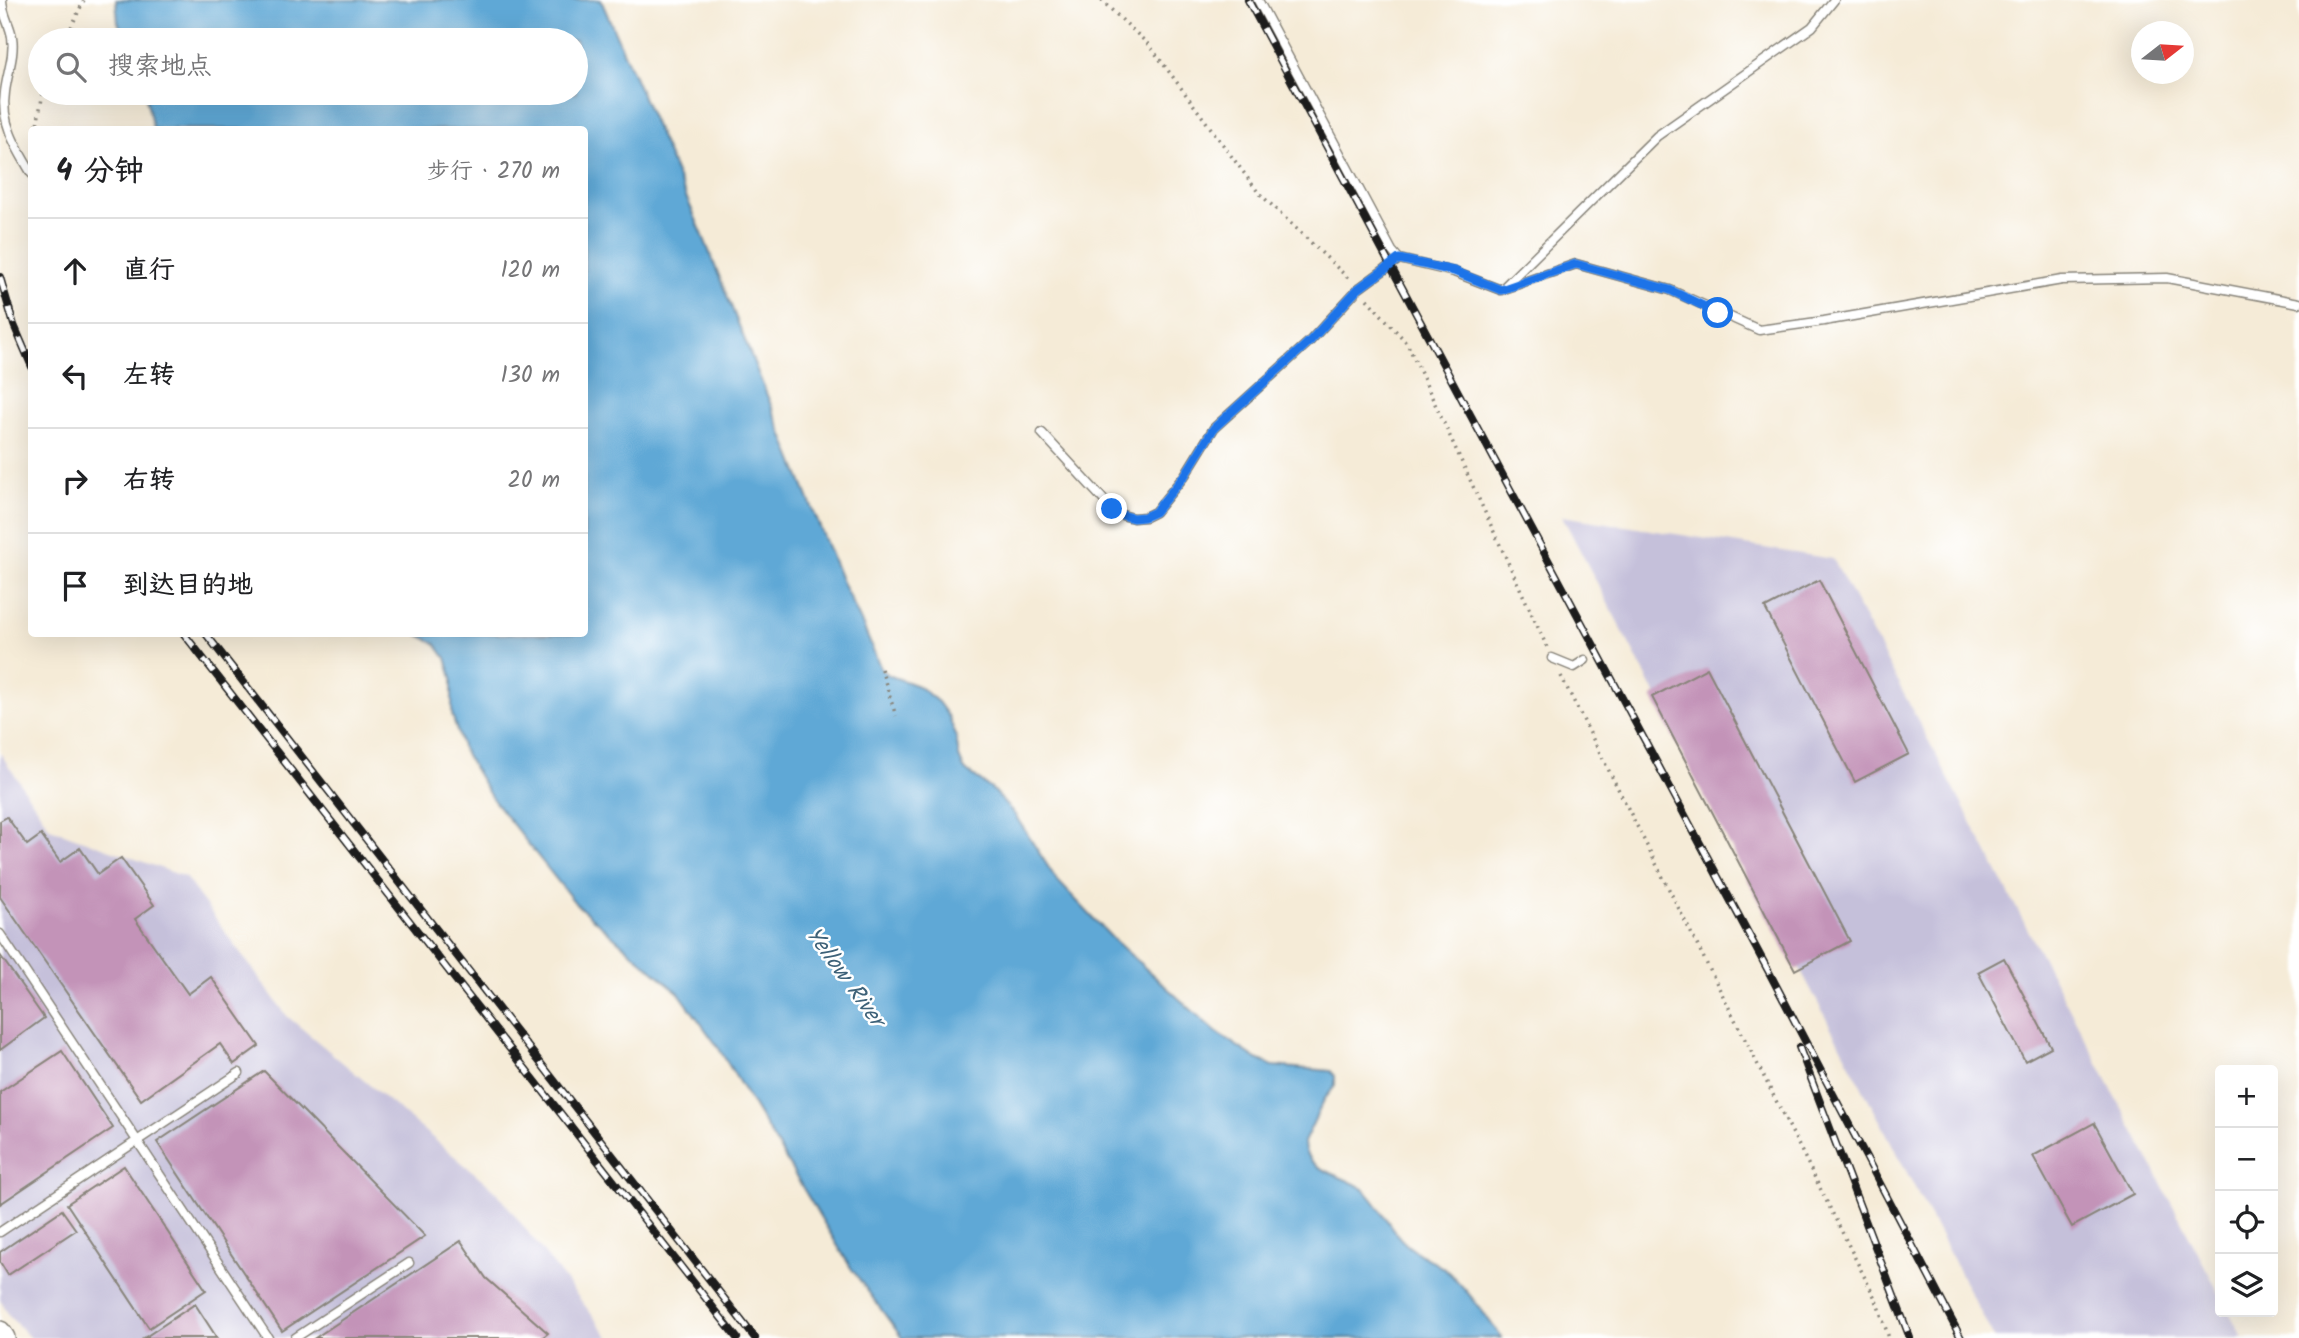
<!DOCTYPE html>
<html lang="zh">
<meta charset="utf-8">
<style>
body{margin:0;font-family:Kalam,"LXGW WenKai TC",sans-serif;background:#f6f6f6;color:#202124}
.controls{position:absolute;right:21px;bottom:21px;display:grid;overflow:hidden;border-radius:7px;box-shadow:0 7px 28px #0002}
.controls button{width:63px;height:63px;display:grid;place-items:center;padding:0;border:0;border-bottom:2px solid #e0e0e0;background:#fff;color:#202124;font:35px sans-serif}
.compass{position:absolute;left:2131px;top:21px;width:63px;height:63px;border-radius:50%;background:#fff;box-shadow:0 7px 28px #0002;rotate:73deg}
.stop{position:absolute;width:21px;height:21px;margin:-16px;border:5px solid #1a73e8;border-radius:50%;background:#fff}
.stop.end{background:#1a73e8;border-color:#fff;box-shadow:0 2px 7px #0008}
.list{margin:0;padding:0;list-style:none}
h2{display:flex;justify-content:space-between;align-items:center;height:91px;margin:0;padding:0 28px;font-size:30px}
h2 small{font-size:23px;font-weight:400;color:#757577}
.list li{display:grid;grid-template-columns:46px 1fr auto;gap:21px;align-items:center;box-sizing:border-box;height:105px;padding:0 28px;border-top:2px solid #e0e0e0}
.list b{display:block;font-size:26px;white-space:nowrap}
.list em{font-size:23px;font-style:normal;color:#757577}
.icon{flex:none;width:38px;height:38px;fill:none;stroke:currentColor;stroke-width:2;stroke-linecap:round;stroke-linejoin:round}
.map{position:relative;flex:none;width:2299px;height:1338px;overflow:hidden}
.search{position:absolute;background:#fff;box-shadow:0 7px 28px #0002;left:28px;top:28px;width:560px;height:77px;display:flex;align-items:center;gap:18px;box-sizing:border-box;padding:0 24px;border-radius:38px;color:#757577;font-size:26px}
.panel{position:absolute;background:#fff;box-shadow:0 7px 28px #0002;left:28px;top:126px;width:560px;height:511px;border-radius:7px}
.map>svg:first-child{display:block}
.industrial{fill:#c5c0da}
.water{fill:#5fa8d6;stroke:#3e6279;stroke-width:2}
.building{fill:#c393b8}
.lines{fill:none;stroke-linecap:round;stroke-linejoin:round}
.lane-casing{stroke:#88847a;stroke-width:11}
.secondary-casing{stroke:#88847a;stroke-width:24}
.path{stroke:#88847a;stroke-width:3.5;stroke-dasharray:2 5;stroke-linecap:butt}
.lane{stroke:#fff;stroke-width:8}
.secondary{stroke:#fff;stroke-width:21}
.rail-casing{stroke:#1c1c1c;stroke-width:8}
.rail{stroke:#fff;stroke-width:5;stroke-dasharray:16;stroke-linecap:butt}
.route{stroke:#1a73e8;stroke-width:9}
.labels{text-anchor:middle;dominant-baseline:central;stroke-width:5;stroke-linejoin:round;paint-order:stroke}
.water-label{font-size:23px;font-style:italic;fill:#3e6279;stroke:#fff}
</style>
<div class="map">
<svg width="2299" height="1338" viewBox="0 0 2299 1338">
<rect width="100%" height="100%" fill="#fff"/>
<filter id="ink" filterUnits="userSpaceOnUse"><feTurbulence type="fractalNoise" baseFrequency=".0143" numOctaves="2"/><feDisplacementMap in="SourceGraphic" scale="14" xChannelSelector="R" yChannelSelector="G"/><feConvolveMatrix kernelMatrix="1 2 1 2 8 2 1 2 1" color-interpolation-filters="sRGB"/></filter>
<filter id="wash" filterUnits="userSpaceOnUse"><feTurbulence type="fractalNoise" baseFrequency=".00686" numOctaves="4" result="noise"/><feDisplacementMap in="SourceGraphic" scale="28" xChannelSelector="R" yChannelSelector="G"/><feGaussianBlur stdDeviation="1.57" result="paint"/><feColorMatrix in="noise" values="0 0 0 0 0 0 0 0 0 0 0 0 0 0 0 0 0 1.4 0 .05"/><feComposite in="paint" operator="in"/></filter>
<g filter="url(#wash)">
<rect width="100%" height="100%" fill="#f5ebd7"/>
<g class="industrial">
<path d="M1562,516L1833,559L2220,1295V1312H2229L2243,1338H1994Z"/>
<path d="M0,753L50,828L185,877L287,1016L496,1191L610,1338H30L10,1317L0,1300Z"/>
</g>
<path class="water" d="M116,0H601L701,231L842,582L863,626L881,669L888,675L918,686L938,702L949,717L956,737L959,757L964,769L994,791L1015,815L1056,879L1113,939L1216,1032L1257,1059L1273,1066L1331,1071L1335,1076V1086L1324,1100L1304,1142C1303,1172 1346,1175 1363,1189C1381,1204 1388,1229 1406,1244C1418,1255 1434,1261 1447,1271C1468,1290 1485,1315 1502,1338H902L851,1268L718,1047L679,993L576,904L491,797L463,750L452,714V678L446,658L435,643L417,634H584V130L153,129L145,93H576V40H126L118,22Z"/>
<g id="blocks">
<g class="building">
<path d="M1819,580L1909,754L1855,782L1765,608Z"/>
<path d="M1707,668L1850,941L1795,970L1652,697Z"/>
<path d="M7,817L27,845L41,835L60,862L80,848L98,874L121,858L154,905L135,919L188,994L211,977L259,1046L234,1064L220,1044L141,1100L0,897V821Z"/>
<path d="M0,955L44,1018L0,1050Z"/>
<path d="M2004,958L2051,1047L2025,1061L1978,972Z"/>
<path d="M62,1051L113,1128L0,1204V1092Z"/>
<path d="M264,1071L425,1236L282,1331L157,1142Z"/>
<path d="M2094,1123L2133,1194L2072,1227L2033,1156Z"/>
<path d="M124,1166L206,1290L149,1328L67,1204Z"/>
<path d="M62,1210L76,1230L8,1275L0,1262V1252Z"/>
<path d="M461,1241L486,1278L548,1333L542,1338H315Z"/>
<path d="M195,1304L217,1338H144Z"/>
</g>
</g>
</g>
<g filter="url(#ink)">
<use href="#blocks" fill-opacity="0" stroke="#88847a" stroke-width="2"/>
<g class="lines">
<g class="lane-casing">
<g id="lane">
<path d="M2,0C2,14 10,24 12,37C15,55 7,74 5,92C0,122 17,149 32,174"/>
<path d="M1258,0L1392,251L1399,259L1454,272L1501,290L1576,264L1670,290L1759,330L1824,321L2062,280L2167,278L2299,303"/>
<path d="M1503,288L1657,136L1812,27L1834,0"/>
<path d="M1042,433L1112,509L1122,515L1133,518L1145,517L1155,512L1185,475L1214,428L1310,341L1358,289L1399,259"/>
<path d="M1552,658L1574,667L1585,660"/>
<path d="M0,934L268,1338"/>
<path d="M0,1232L239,1073"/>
<path d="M295,1338L409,1263"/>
</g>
</g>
<g class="secondary-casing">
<path id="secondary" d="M0,1332L4,1338"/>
</g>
<g class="path">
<path d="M1101,0L1150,46L1258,192L1350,280"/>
<path d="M65,40L84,0"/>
<path d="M36,130L43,93"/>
<path d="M1367,299L1407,343L1547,647"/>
<path d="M881,669L896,716"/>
<path d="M1561,676L1797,1142L1876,1300L1889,1338"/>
</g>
<use href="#lane" class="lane"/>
<use href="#secondary" class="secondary"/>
<g class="rail-casing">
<g id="rail">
<path d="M1248,0L1770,974L1961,1338"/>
<path d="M0,277L14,325L32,367"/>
<path d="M184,634L737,1338"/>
<path d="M206,634L755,1338"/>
<path d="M1799,1047L1910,1338"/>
</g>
</g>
<use href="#rail" class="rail"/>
</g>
</g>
<g class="lines" filter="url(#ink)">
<path class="route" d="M1112,509L1122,515L1133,518L1144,517L1155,512L1185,475L1214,428L1310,341L1358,289L1399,259L1454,271L1501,290L1576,264L1670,290L1718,313"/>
</g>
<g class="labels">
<g class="water-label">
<text transform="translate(844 977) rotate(54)">Yellow River</text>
</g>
</g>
</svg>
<div class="controls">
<button>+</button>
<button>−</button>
<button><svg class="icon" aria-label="locate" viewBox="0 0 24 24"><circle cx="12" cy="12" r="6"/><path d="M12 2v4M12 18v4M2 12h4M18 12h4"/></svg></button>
<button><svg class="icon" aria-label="layers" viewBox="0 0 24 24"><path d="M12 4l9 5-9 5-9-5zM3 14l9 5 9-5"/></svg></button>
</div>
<svg class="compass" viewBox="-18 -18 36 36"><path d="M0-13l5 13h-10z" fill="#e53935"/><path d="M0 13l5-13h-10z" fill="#757577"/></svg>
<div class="stop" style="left:1718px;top:313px"></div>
<div class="stop end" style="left:1112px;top:509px"></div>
<div class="search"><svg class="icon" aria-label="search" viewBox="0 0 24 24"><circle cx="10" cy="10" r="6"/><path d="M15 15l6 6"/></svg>搜索地点</div>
<section class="panel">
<h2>4 分钟<small>步行 · 270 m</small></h2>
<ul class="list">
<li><svg class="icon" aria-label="ahead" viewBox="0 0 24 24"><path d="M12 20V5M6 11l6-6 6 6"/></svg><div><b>直行</b></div><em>120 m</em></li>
<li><svg class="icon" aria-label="left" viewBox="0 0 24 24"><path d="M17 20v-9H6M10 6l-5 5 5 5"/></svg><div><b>左转</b></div><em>130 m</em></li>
<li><svg class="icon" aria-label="right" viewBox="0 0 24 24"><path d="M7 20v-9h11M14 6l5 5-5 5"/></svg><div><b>右转</b></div><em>20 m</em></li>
<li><svg class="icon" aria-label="arrive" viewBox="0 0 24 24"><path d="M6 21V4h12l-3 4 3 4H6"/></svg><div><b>到达目的地</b></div></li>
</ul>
</section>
</div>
